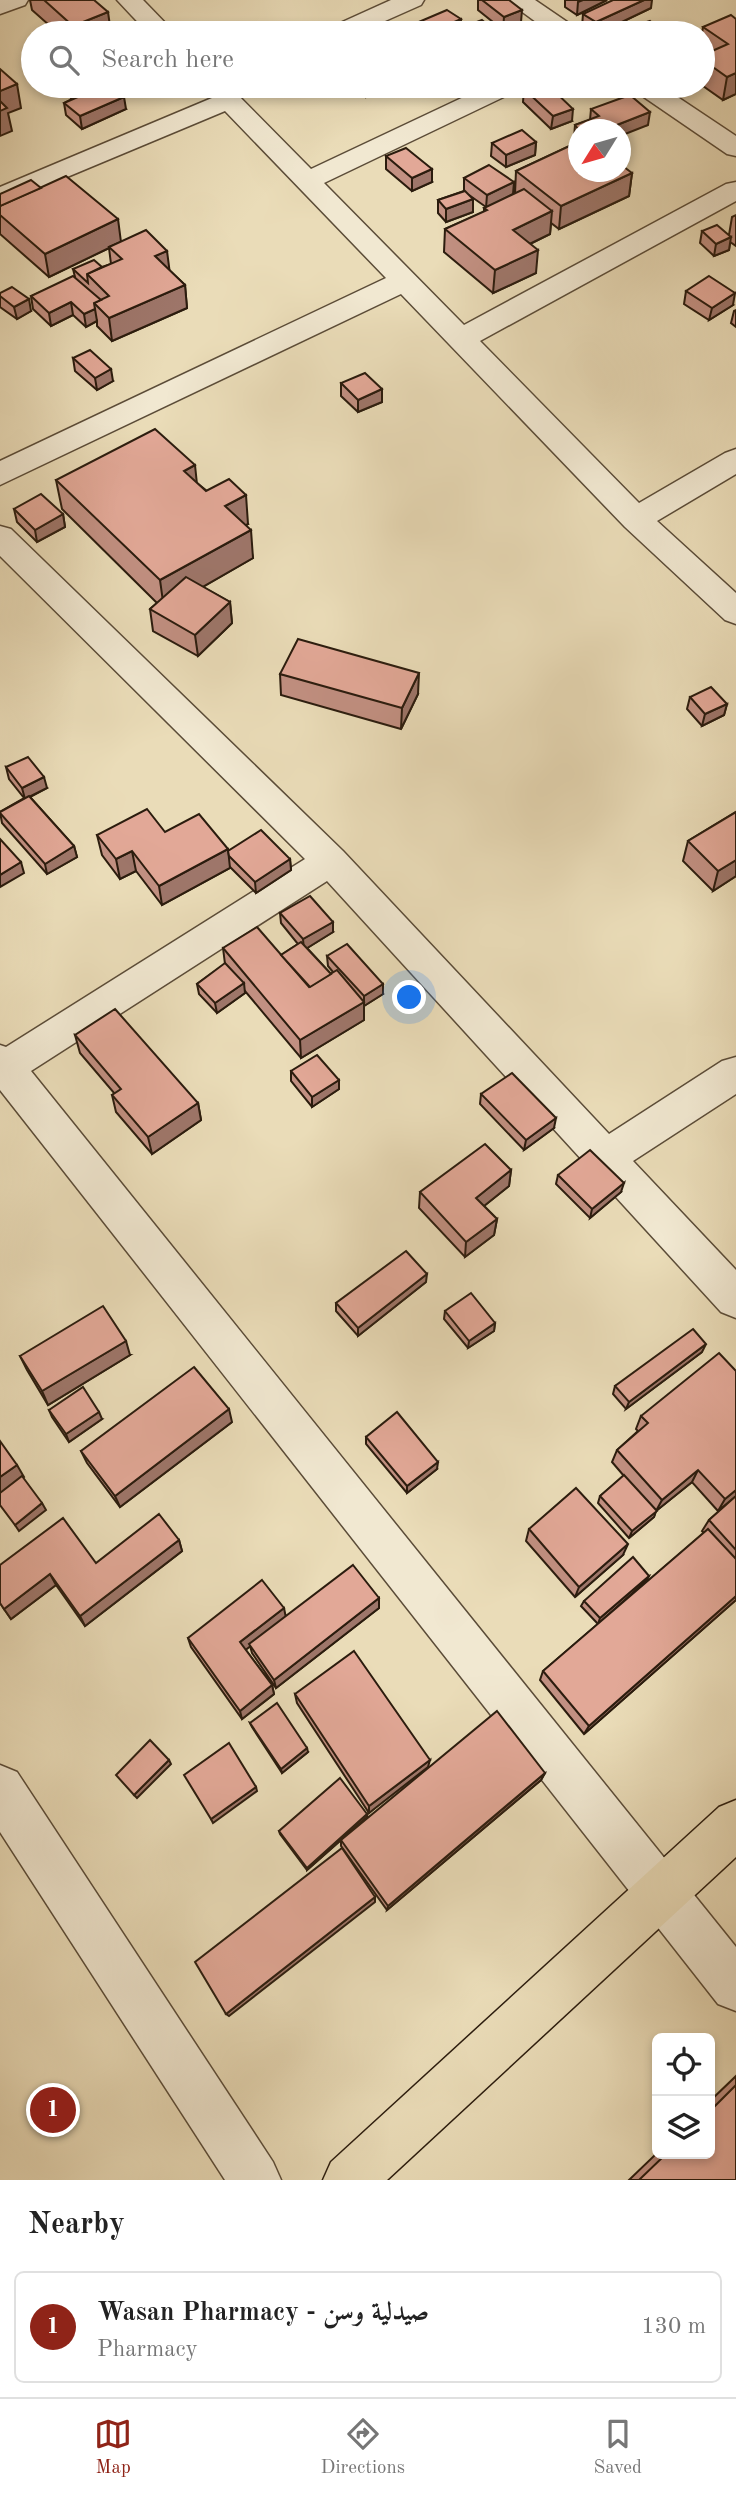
<!DOCTYPE html>
<meta charset="utf-8">
<style>
body{margin:0;font-family:"Old Standard TT",Amiri,serif;background:#f2f2f2;color:#222}
.controls{position:absolute;right:21px;bottom:21px;display:grid;overflow:hidden;border-radius:10px;box-shadow:0 4px 10px #0003}
.controls button{width:63px;height:63px;display:grid;place-items:center;padding:0;border:0;border-bottom:2px solid #e0e0e0;background:#fff;color:#222;font:35px sans-serif}
.compass{position:absolute;left:568px;top:119px;width:63px;height:63px;border-radius:50%;background:#fff;box-shadow:0 4px 10px #0003;rotate:233deg}
.you{position:absolute;left:410px;top:998px;width:24px;height:24px;margin:-18px;border:5px solid #fff;border-radius:50%;background:#1a73e8;box-shadow:0 0 0 10px #1a73e833}
.badge{display:grid;place-items:center;width:46px;height:46px;border-radius:50%;background:#8f2418;color:#fff;font-size:23px;font-weight:700}
.pin{position:absolute;translate:-50% -50%;border:4px solid #fff;box-shadow:0 2px 7px #0006}
.list{margin:0;padding:0;list-style:none}
h2{display:flex;justify-content:space-between;align-items:center;height:91px;margin:0;padding:0 28px;font-size:30px}
h2 small{font-size:23px;font-weight:400;color:#767676}
.list li{display:grid;grid-template-columns:46px 1fr auto;gap:21px;align-items:center;box-sizing:border-box;height:112px;margin:0 14px 14px;padding:0 14px;border:2px solid #e0e0e0;border-radius:10px}
.list b{display:block;font-size:26px;white-space:nowrap}
.list p{margin:0;font-size:23px;white-space:nowrap;color:#767676}
.list em{font-size:23px;font-style:normal;color:#767676}
.icon{flex:none;width:38px;height:38px;fill:none;stroke:currentColor;stroke-width:2;stroke-linecap:round;stroke-linejoin:round}
.map{position:relative;flex:none;width:736px;height:2180px;overflow:hidden}
.search{position:absolute;background:#fff;box-shadow:0 4px 10px #0003;left:21px;right:21px;top:21px;height:77px;display:flex;align-items:center;gap:18px;box-sizing:border-box;padding:0 24px;border-radius:38px;color:#767676;font-size:26px}
.sheet{height:217px;background:#fff}
nav{display:flex;justify-content:space-around;align-items:center;box-sizing:border-box;height:98px;border-top:2px solid #e0e0e0;background:#fff;font-size:19px;color:#767676}
nav a{display:grid;justify-items:center;gap:4px}
nav .on{color:#8f2418}
.map>svg:first-child{display:block}
.lines{fill:none;stroke-linecap:round;stroke-linejoin:round}
.minor-casing{stroke:#5b4c38;stroke-width:3}
.major-casing{stroke:#2b1c0e;stroke-width:3}
.minor{fill:#f1e8d1;fill-rule:evenodd}
.major{fill:#eadcb8;fill-rule:evenodd}
.wall{fill:#c29082;stroke:#2b1c0e;stroke-width:2}
.shaded-wall{fill:#9e766a;stroke:#2b1c0e;stroke-width:2}
.building{fill:#e2a897;stroke:#2b1c0e;stroke-width:2}
</style>
<div class="map">
<svg width="736" height="2180" viewBox="0 0 736 2180">
<rect width="100%" height="100%" fill="#eadcb8"/>
<filter id="stains"><feTurbulence type="fractalNoise" baseFrequency=".00286" numOctaves="4"/><feColorMatrix values="0 0 0 0 .2 0 0 0 0 .09 0 0 0 0 .02 0 0 0 .5 -.17"/></filter>
<radialGradient id="worn" r=".72"><stop offset=".6" stop-color="#630" stop-opacity="0"/><stop offset="1" stop-color="#630" stop-opacity=".3"/></radialGradient>
<g class="lines">
<g class="minor-casing">
<g id="minor">
<path d="M0,0H28L25,5L0,14Z"/>
<path d="M117,0H143L175,33H148Z"/>
<path d="M391,0H424L421,5L358,33H325L329,28Z"/>
<path d="M506,0H535L576,28L580,33H551Z"/>
<path d="M202,86H229L311,169L487,86H520L516,91L324,183L464,325L726,184L736,182V201L480,341L639,503L725,453L736,449V474L657,521L736,593V624L725,620L625,527L401,294L0,485V461L386,278L225,111L0,205V187L212,98Z"/>
<path d="M631,86H661L736,136V156L727,154L635,91Z"/>
<path d="M0,526L11,529L343,851L609,1134L722,1061L736,1057V1094L633,1161L736,1270V1318L721,1312L327,881L31,1071L736,1947V2011L718,2004L0,1090V1045L6,1047L305,859L0,556Z"/>
<path d="M0,1765L17,1772L273,2162L281,2180H225L0,1832Z"/>
</g>
</g>
<g class="major-casing">
<path id="major" d="M736,1800V1857L387,2180H323L331,2162L719,1807Z"/>
</g>
<use href="#minor" class="minor"/>
<use href="#major" class="major"/>
</g>
<g class="wall">
<path d="M30,0H94L111,33H58L32,10Z"/>
<path d="M478,0H509L521,22L503,30L478,10Z"/>
<path d="M565,0H607L577,15L565,7Z"/>
<path d="M651,8L599,33H592L582,27L583,14Z"/>
<path d="M461,19V28L494,33H414V24Z"/>
<path d="M736,19V94L723,100L703,86L702,33L703,27Z"/>
<path d="M65,86H96V89L126,109L82,129L66,115L64,103L72,99L66,93Z"/>
<path d="M351,86H388V87L366,97Z"/>
<path d="M524,89L572,121L551,129L523,102Z"/>
<path d="M591,109L648,125L620,130H578V172L632,173L629,196L559,229L551,223L550,234L530,244L536,273L493,293L444,252L445,229L484,212V208L486,207L469,195L473,199V212L446,222L438,213V200L464,191V178L514,182L513,194L500,201L515,194L516,171L578,142L574,138L575,125L590,120Z"/>
<path d="M536,142L535,155L506,167L491,156L492,143Z"/>
<path d="M386,156L432,182L412,191L386,169Z"/>
<path d="M41,188L121,241L169,270L185,285L187,308L112,341L97,326V321L86,327L73,315L51,326L33,309L31,296L75,277L73,269L102,267L111,264L109,248L49,277L0,234V194Z"/>
<path d="M736,215V246L730,242L729,250L714,256L700,243L702,231L729,235L732,217Z"/>
<path d="M686,291L733,305L709,320L684,304Z"/>
<path d="M0,293L31,311L17,319L0,307Z"/>
<path d="M736,310V327L731,323L734,311Z"/>
<path d="M73,358L113,381L97,390L75,371Z"/>
<path d="M341,383L382,389V402L358,412L341,396Z"/>
<path d="M56,480L197,483L248,524L246,525L253,558L203,587L230,602L232,623L198,656L153,631L150,609L157,603L62,509Z"/>
<path d="M14,509L63,514L65,527L37,542L17,522Z"/>
<path d="M280,674L418,694L401,729L281,695Z"/>
<path d="M690,697L727,704L724,715L702,726L687,709Z"/>
<path d="M6,767L47,788L30,797L74,846L77,857L47,874L2,823L0,812L24,798L9,779Z"/>
<path d="M736,812V876L713,891L683,861L688,841Z"/>
<path d="M165,832L228,851L290,859L291,870L256,893L230,867V868L162,905L136,871L120,879L102,855L97,835Z"/>
<path d="M280,913L333,932L307,948L331,974L333,972L328,966L327,956L383,994L364,1006V1020L301,1058L245,991V993L217,1013L199,994L197,984L225,964L223,948L281,955L298,944L281,923Z"/>
<path d="M75,1035L198,1103L201,1120L152,1154L116,1112L112,1095L115,1094L80,1053Z"/>
<path d="M291,1071L339,1080V1089L312,1107L291,1081Z"/>
<path d="M481,1094L554,1128L524,1150L480,1104Z"/>
<path d="M511,1170L509,1186L484,1206L497,1219L494,1235L465,1257L419,1208L420,1192Z"/>
<path d="M558,1175L621,1192L590,1218L556,1184Z"/>
<path d="M426,1282L358,1336L336,1311V1303Z"/>
<path d="M445,1311L495,1323L494,1331L468,1348L444,1319Z"/>
<path d="M702,1352L626,1409L613,1394L615,1386Z"/>
<path d="M130,1355L48,1405L27,1370L20,1356Z"/>
<path d="M49,1410L102,1419L69,1442L52,1417Z"/>
<path d="M641,1416L736,1496L718,1511L692,1482L656,1511L654,1517L629,1538L598,1503L600,1496L624,1476L612,1462L617,1450L638,1431L636,1429Z"/>
<path d="M232,1422L120,1507L87,1463L81,1451Z"/>
<path d="M366,1437L437,1469L407,1493L366,1444Z"/>
<path d="M736,1496V1600L584,1734L540,1680L543,1671L704,1533L702,1531L709,1520Z"/>
<path d="M529,1529L623,1555L575,1597L526,1541Z"/>
<path d="M179,1540L182,1551L85,1626L56,1585L11,1619L0,1603V1565L96,1563Z"/>
<path d="M649,1576L646,1581L598,1624L581,1606L584,1601Z"/>
<path d="M379,1598V1608L276,1688L252,1653L250,1646L245,1649L272,1685L274,1694L242,1719L191,1647L188,1638L285,1616Z"/>
<path d="M295,1694L430,1760L369,1813L297,1703Z"/>
<path d="M250,1723L308,1752L282,1773L252,1727Z"/>
<path d="M545,1773L541,1780L387,1910L341,1846V1840L307,1870L280,1834L279,1831L367,1817L345,1836Z"/>
<path d="M736,2076V2180H629L657,2153V2154H710V2101Z"/>
</g>
<g class="shaded-wall">
<path d="M583,0H607L577,15L578,2Z"/>
<path d="M644,0H652L651,8L599,33H595L596,22Z"/>
<path d="M522,10L521,22L503,30L504,17Z"/>
<path d="M108,12L111,33H74L73,26Z"/>
<path d="M461,19V32L456,30V33H430Z"/>
<path d="M659,29L658,33H645Z"/>
<path d="M736,73V94L723,100L727,77Z"/>
<path d="M17,84L21,108L8,113L12,131L0,136V91Z"/>
<path d="M91,86H96L97,97L76,104L74,91Z"/>
<path d="M366,86H388V87L366,97Z"/>
<path d="M124,97L126,109L82,129L80,116Z"/>
<path d="M573,109L572,121L551,129L553,116Z"/>
<path d="M650,112L648,125L620,136V130H604Z"/>
<path d="M536,142L535,155L506,167V155Z"/>
<path d="M432,169V182L412,191V178Z"/>
<path d="M632,173L629,196L559,229L561,206Z"/>
<path d="M514,182L513,194L486,208L487,195Z"/>
<path d="M473,199V212L446,222V209Z"/>
<path d="M552,211L550,234L511,253L513,230Z"/>
<path d="M118,219L121,242L109,247V248L49,277L45,254Z"/>
<path d="M731,237L729,250L714,256L716,244Z"/>
<path d="M538,250L536,273L493,293L495,270Z"/>
<path d="M167,251L170,274L155,256Z"/>
<path d="M185,285L187,308L112,341L109,318Z"/>
<path d="M735,293L733,305L709,320L712,308Z"/>
<path d="M29,299L31,311L17,319L14,307Z"/>
<path d="M71,302L73,315L51,326L49,313Z"/>
<path d="M95,309L97,321L86,327L84,314Z"/>
<path d="M111,369L113,381L97,390L95,378Z"/>
<path d="M382,389V402L358,412V400Z"/>
<path d="M195,465L198,494L184,471Z"/>
<path d="M246,495L248,524L228,535L225,506Z"/>
<path d="M63,514L65,527L37,542L35,530Z"/>
<path d="M251,530L253,558L164,609L160,580Z"/>
<path d="M230,602L232,623L198,656L195,635Z"/>
<path d="M419,673L418,694L401,729L402,708Z"/>
<path d="M727,704L724,715L702,726L705,714Z"/>
<path d="M44,777L47,788L25,799L22,788Z"/>
<path d="M74,846L77,857L47,874L45,864Z"/>
<path d="M228,849L230,868L162,905L159,886Z"/>
<path d="M132,851L136,871L120,879L116,859Z"/>
<path d="M290,859L291,870L256,893L255,882Z"/>
<path d="M736,860V876L713,891L718,871Z"/>
<path d="M21,862L24,873L0,887V875Z"/>
<path d="M333,922V932L304,950L303,939Z"/>
<path d="M244,983L245,993L217,1013L215,1003Z"/>
<path d="M383,984V994L364,1006V996Z"/>
<path d="M364,1002V1020L301,1058L300,1040Z"/>
<path d="M339,1080V1089L312,1107V1097Z"/>
<path d="M198,1103L201,1120L152,1154L148,1137Z"/>
<path d="M556,1118L554,1128L524,1150L526,1140Z"/>
<path d="M511,1170L509,1186L474,1214L476,1198Z"/>
<path d="M624,1183L621,1192L590,1218L592,1209Z"/>
<path d="M497,1219L494,1235L465,1257L466,1242Z"/>
<path d="M427,1274L426,1282L358,1336V1328Z"/>
<path d="M495,1323L494,1331L468,1348L469,1341Z"/>
<path d="M126,1341L130,1355L48,1405L42,1391Z"/>
<path d="M706,1344L702,1352L626,1409L629,1402Z"/>
<path d="M229,1409L232,1422L120,1507L115,1496Z"/>
<path d="M99,1412L102,1419L69,1442L66,1434Z"/>
<path d="M438,1462L437,1469L407,1493V1486Z"/>
<path d="M17,1465L24,1477L0,1495V1477Z"/>
<path d="M698,1470L692,1482L656,1511L654,1517L629,1538L632,1531L656,1511L662,1500Z"/>
<path d="M736,1490V1496L718,1511L725,1499Z"/>
<path d="M42,1503L46,1510L19,1531L15,1525Z"/>
<path d="M179,1540L182,1551L85,1626L80,1616Z"/>
<path d="M628,1544L623,1555L575,1597L579,1587Z"/>
<path d="M50,1574L56,1585L11,1619L4,1609Z"/>
<path d="M649,1576L646,1581L598,1624L600,1618Z"/>
<path d="M736,1596V1600L584,1734L589,1726Z"/>
<path d="M379,1598V1608L276,1688L274,1680Z"/>
<path d="M284,1608L286,1618L243,1652L240,1642Z"/>
<path d="M272,1685L274,1694L242,1719L240,1711Z"/>
<path d="M307,1748L308,1752L282,1773L281,1769Z"/>
<path d="M169,1760L171,1764L137,1798L134,1795Z"/>
<path d="M430,1760L428,1767L369,1813V1806Z"/>
<path d="M545,1773L541,1780L387,1910L388,1906Z"/>
<path d="M256,1787L257,1791L213,1823L211,1819Z"/>
<path d="M367,1814V1817L307,1870V1868Z"/>
<path d="M375,1897V1902L229,2016L226,2014Z"/>
</g>
<g class="building">
<path d="M44,0H94L108,12L73,26Z"/>
<path d="M482,0H509L522,10L504,17Z"/>
<path d="M613,0H644L596,22L583,14Z"/>
<path d="M447,10L461,19L430,33H427L414,24Z"/>
<path d="M731,15L736,19V73L727,77L703,60V55L728,44L703,27Z"/>
<path d="M482,20L494,30L484,33H460L456,30Z"/>
<path d="M650,21L659,29L645,33H618L616,32Z"/>
<path d="M505,29L510,33H496Z"/>
<path d="M0,69L17,84L0,91Z"/>
<path d="M69,86H91L74,91Z"/>
<path d="M103,86H111L124,97L80,116L64,103Z"/>
<path d="M534,86H549L573,109L553,116L524,89Z"/>
<path d="M630,95L650,112L604,130H579L575,125L599,116L591,109Z"/>
<path d="M0,101L7,108L0,111Z"/>
<path d="M522,130L536,142L506,155L492,143Z"/>
<path d="M578,142V172H620V164L632,173L561,206L516,171Z"/>
<path d="M406,148L432,169L412,178L386,156Z"/>
<path d="M489,165L514,182L487,195L464,178Z"/>
<path d="M66,176L118,219L45,254L0,215V206Z"/>
<path d="M31,180L41,188L0,206V194Z"/>
<path d="M524,189L552,211L513,230L538,250L495,270L445,229L487,210L484,208Z"/>
<path d="M465,191L473,199L446,209L438,200Z"/>
<path d="M717,225L731,237L716,244L702,231Z"/>
<path d="M146,230L167,251L155,256L185,285L109,318L94,303L109,296L87,274L122,259L109,247Z"/>
<path d="M94,260L102,267L87,274L88,283L73,269Z"/>
<path d="M73,276L101,300L94,303L95,309L84,314L71,302L49,313L31,296Z"/>
<path d="M709,276L735,293L712,308L686,291Z"/>
<path d="M12,287L29,299L14,307L0,296V293Z"/>
<path d="M90,350L111,369L95,378L73,358Z"/>
<path d="M365,373L382,389L358,400L341,383Z"/>
<path d="M155,429L195,465L184,471L206,491L229,479L246,495L225,506L251,530L160,580L56,480Z"/>
<path d="M41,494L63,514L35,530L14,509Z"/>
<path d="M186,577L230,602L195,635L150,609Z"/>
<path d="M298,639L419,673L402,708L280,674Z"/>
<path d="M711,687L727,704L705,714L690,697Z"/>
<path d="M28,757L44,777L22,788L6,767Z"/>
<path d="M29,796L74,846L45,864L0,813V812Z"/>
<path d="M147,809L165,832L199,814L228,849L159,886L132,851L116,859L97,835Z"/>
<path d="M736,812V860L718,871L688,841Z"/>
<path d="M261,830L290,859L255,882L229,856L228,851Z"/>
<path d="M0,839L21,862L0,875Z"/>
<path d="M310,896L333,922L303,939L280,913Z"/>
<path d="M257,927L309,987L337,970L364,1002L300,1040L223,948Z"/>
<path d="M301,942L331,974L310,987L281,955Z"/>
<path d="M347,944L383,984L364,996L327,956Z"/>
<path d="M225,963L244,983L215,1003L197,984Z"/>
<path d="M115,1009L198,1103L148,1137L112,1095L121,1089L75,1035Z"/>
<path d="M317,1055L339,1080L312,1097L291,1071Z"/>
<path d="M512,1073L556,1118L526,1140L481,1094Z"/>
<path d="M485,1144L511,1170L476,1198L497,1219L466,1242L420,1192Z"/>
<path d="M590,1150L624,1183L592,1209L558,1175Z"/>
<path d="M406,1251L427,1274L358,1328L336,1303Z"/>
<path d="M471,1293L495,1323L469,1341L445,1311Z"/>
<path d="M103,1306L126,1341L42,1391L20,1356Z"/>
<path d="M693,1329L706,1344L629,1402L615,1386Z"/>
<path d="M719,1353L736,1371V1490L725,1499L698,1470L662,1500L617,1450L648,1423L641,1416Z"/>
<path d="M194,1367L229,1409L115,1496L81,1451Z"/>
<path d="M83,1387L99,1412L66,1434L49,1410Z"/>
<path d="M397,1412L438,1462L407,1486L366,1437Z"/>
<path d="M0,1441L17,1465L0,1477Z"/>
<path d="M624,1475L657,1511L632,1531L600,1496Z"/>
<path d="M22,1476L42,1503L15,1525L0,1505V1493Z"/>
<path d="M576,1488L628,1544L579,1587L529,1529Z"/>
<path d="M736,1496V1550L709,1520Z"/>
<path d="M159,1514L179,1540L80,1616L50,1574L4,1609L0,1603V1565L63,1518L96,1563Z"/>
<path d="M708,1529L736,1559V1596L589,1726L543,1671Z"/>
<path d="M633,1557L649,1576L600,1618L584,1601Z"/>
<path d="M353,1565L379,1598L274,1680L249,1644Z"/>
<path d="M262,1580L284,1608L240,1642L272,1685L240,1711L188,1638Z"/>
<path d="M354,1651L430,1760L369,1806L295,1694Z"/>
<path d="M277,1703L307,1748L281,1769L250,1723Z"/>
<path d="M497,1711L545,1773L388,1906L341,1840Z"/>
<path d="M150,1740L169,1760L134,1795L116,1775Z"/>
<path d="M229,1743L256,1787L211,1819L184,1775Z"/>
<path d="M340,1778L367,1814L307,1868L279,1831Z"/>
<path d="M342,1848L375,1897L226,2014L195,1962Z"/>
<path d="M736,2085V2180H639L666,2154H710V2111Z"/>
</g>
<rect width="100%" height="100%" filter="url(#stains)"/>
<rect width="100%" height="100%" fill="url(#worn)"/>
</svg>
<div class="controls">
<button><svg class="icon" aria-label="locate" viewBox="0 0 24 24"><circle cx="12" cy="12" r="6"/><path d="M12 2v4M12 18v4M2 12h4M18 12h4"/></svg></button>
<button><svg class="icon" aria-label="layers" viewBox="0 0 24 24"><path d="M12 4l9 5-9 5-9-5zM3 14l9 5 9-5"/></svg></button>
</div>
<svg class="compass" viewBox="-18 -18 36 36"><path d="M0-13l5 13h-10z" fill="#e53935"/><path d="M0 13l5-13h-10z" fill="#767676"/></svg>
<div class="you"></div>
<div class="pin badge" style="left:53px;top:2110px">1</div>
<div class="search"><svg class="icon" aria-label="search" viewBox="0 0 24 24"><circle cx="10" cy="10" r="6"/><path d="M15 15l6 6"/></svg>Search here</div>
</div>
<section class="sheet">
<h2>Nearby<small></small></h2>
<ul class="list">
<li><span class="badge">1</span><div><b>Wasan Pharmacy - صيدلية وسن</b><p>Pharmacy</p></div><em>130 m</em></li>
</ul>
</section>
<nav>
<a class="on"><svg class="icon" aria-label="map" viewBox="0 0 24 24"><path d="M3 6l6-2 6 2 6-2v14l-6 2-6-2-6 2zM9 4v14M15 6v14"/></svg>Map</a>
<a><svg class="icon" aria-label="directions" viewBox="0 0 24 24"><path d="M12 3l9 9-9 9-9-9zM9 14v-3h6M13 9l2 2-2 2"/></svg>Directions</a>
<a><svg class="icon" aria-label="saved" viewBox="0 0 24 24"><path d="M7 4h10v16l-5-4-5 4z"/></svg>Saved</a>
</nav>
